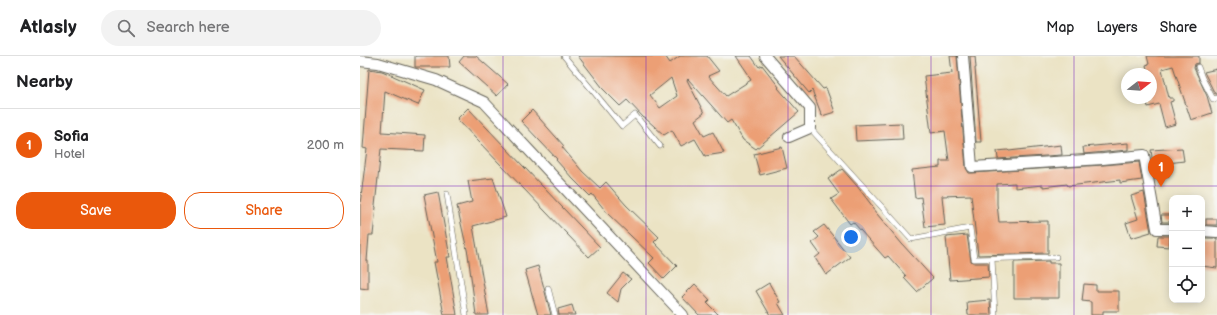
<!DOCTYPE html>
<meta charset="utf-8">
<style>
body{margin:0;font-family:"Balsamiq Sans",sans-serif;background:#f2f2f2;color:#202124}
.controls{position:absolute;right:12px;bottom:12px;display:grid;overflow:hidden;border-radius:8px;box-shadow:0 2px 10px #0003}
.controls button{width:36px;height:36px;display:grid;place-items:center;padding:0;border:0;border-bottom:1px solid #e0e0e0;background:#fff;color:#202124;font:20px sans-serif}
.compass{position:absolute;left:761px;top:12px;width:36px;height:36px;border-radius:50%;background:#fff;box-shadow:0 2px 10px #0003;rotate:73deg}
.you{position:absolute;left:491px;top:181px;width:14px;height:14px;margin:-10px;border:3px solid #fff;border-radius:50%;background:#1a73e8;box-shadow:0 0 0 6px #1a73e833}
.badge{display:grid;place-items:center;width:26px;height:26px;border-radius:50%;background:#ea580c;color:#fff;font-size:13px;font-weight:700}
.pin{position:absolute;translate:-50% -33px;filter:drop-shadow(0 1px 2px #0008)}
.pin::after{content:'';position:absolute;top:21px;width:14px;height:12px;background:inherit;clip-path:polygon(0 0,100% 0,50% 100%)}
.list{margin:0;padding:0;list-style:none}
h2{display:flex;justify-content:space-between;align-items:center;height:52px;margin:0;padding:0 16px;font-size:17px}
h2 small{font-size:13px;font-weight:400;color:#757577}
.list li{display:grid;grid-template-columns:26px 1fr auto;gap:12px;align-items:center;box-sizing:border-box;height:72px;padding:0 16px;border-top:1px solid #e0e0e0}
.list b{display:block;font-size:15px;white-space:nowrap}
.list p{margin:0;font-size:13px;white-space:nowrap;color:#757577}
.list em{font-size:13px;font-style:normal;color:#757577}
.actions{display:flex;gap:8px;padding:12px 16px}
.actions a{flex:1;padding:9px 0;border:1px solid #ea580c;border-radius:16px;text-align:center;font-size:14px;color:#ea580c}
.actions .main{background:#ea580c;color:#fff}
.icon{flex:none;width:22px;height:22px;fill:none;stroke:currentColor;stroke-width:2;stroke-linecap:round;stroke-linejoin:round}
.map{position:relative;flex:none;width:857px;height:259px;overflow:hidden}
header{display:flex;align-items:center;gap:24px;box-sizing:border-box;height:56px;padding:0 20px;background:#fff;border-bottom:1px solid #e0e0e0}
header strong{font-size:19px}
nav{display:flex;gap:22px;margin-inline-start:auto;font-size:14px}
.search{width:280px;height:36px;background:#f2f2f2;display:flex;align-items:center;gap:10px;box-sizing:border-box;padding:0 14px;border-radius:22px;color:#757577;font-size:15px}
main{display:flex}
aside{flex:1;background:#fff}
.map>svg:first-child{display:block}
.building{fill:#ec9f74;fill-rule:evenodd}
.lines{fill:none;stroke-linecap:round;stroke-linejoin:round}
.service-casing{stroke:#646257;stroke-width:6}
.minor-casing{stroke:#646257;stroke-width:12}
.service{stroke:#fff;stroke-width:5}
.minor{stroke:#fff;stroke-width:10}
.grid{fill:none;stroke:#7b2cbf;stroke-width:1;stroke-opacity:0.55}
</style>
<header>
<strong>Atlasly</strong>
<div class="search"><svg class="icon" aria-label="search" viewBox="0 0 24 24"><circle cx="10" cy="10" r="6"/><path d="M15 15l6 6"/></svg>Search here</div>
<nav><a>Map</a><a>Layers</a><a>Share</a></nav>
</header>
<main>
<aside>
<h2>Nearby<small></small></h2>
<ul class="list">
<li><span class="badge">1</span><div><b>Sofia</b><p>Hotel</p></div><em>200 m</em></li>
</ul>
<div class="actions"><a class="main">Save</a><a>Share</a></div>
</aside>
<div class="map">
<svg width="857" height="259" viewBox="0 0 857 259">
<rect width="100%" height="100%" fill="#f6f6f2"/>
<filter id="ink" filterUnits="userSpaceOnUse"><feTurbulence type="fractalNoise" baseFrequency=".025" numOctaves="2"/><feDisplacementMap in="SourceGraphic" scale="8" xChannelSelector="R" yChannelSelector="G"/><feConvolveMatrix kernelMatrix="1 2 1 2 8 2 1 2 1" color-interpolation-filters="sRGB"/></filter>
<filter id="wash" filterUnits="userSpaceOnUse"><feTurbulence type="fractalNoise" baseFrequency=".012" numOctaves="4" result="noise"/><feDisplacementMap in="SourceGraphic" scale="16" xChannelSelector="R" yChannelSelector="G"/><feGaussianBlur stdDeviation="0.9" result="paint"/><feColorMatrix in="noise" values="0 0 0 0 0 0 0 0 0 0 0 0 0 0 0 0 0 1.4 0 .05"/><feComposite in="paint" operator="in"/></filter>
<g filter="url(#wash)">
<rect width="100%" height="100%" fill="#ebe3c4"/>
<g id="blocks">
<g class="building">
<path d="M55,0H89L90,11H55Z"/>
<path d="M104,0H116L148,28L137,40L99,6Z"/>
<path d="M218,0H305L310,7L320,0H347L359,15L348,20L366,40L391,24L388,19H389L376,0H391L399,11L402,9L419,31L418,32L439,56L396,93L383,84L371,64L367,67L328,23L327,24L344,57L335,64L344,80L353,76L364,97L345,100L335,83L321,90L312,74L304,79L285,62H284L267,44L260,50L241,31H242ZM311,22L317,40L300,52L290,39Z"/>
<path d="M418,0H434L463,33L466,32L475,56L462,60L452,34L449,37Z"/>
<path d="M590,0H597L606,112L609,117H612L743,109L779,106L782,124L760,127V124L708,130L707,128L683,131V129L655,132V127L637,128V148L639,166L688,165V197L618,199L611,139L582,140L585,169L565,171L561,141L555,142L552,114L580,111V105H589L585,75L571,77L564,20L592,17Z"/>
<path d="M610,0H615L616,12H615L621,86H616Z"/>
<path d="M787,0H839V7L835,8L834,12L847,40L852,57L831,64L813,10L802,13L809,42H813V45L810,46L816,68L805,71L799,48L788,51L786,42H791V18H788L786,9L789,8Z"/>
<path d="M9,13L22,15L65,34L58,49L25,35L22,76L65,79L64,95L21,93L15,150L16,151L13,179H9L7,205H8V233L0,232V148L7,93L3,92Z"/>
<path d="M857,13V38H855L844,16Z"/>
<path d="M108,52L240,191L229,201L97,63Z"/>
<path d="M172,54L204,90L202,91L222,115L240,132L246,126L266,149L299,181L294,186L317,210L304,223L289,207L294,202L248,158L232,138L230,140L213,123L196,104L197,103L161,65Z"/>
<path d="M542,67L543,83L496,85L495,69Z"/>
<path d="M768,87V94L724,98L723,91Z"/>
<path d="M701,89L702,99L638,103L637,95L648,94L649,95Z"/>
<path d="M422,91L427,112L400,119L394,98Z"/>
<path d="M822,92L824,105L808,107L809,121L795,123L791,94Z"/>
<path d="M482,113L497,130L513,151L512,152L542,188L573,222L557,236L544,222L546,220L528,200L525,202L493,166L490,168L471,143L479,138L468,123Z"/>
<path d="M133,122L146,161L113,170L129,259H116L108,198L97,150L112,146L108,125Z"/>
<path d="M78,136L90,201H87L97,259H84L74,206H77L64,139Z"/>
<path d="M784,136L791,176L771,182L766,167L778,163L771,140Z"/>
<path d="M801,159H812V166H802Z"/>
<rect x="846" y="163" width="11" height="6"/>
<path d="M464,169L490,201L466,219L455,202L460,198L452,187L459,181L454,176Z"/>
<path d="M607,179L611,205L614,207H628L629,221L590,224L586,181Z"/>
<path d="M798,180H810L809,191L797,190Z"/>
<path d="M842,182H857V212L842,210Z"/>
<path d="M689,205V207H699V242H654V206Z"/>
<path d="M178,210L184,232L191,259H178L165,214Z"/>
<path d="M263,217L271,223L261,233L258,246L247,237Z"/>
<path d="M409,227L420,246L418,247L425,259H410L396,235Z"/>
<path d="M335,228L350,244L347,247L359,259H339L322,241Z"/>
<path d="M724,228L736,229V235H759V255H743V259H731V246L722,245Z"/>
<path d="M630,244L631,259H608L607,246Z"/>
<path d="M212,249L215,259H199L198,253Z"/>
</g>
</g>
</g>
<g filter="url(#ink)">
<use href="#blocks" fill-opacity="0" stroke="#646257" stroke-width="1"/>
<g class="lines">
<g class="service-casing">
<g id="service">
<path d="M204,0L262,70L275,59L300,90"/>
<path d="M838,11L842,22L853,43L857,42"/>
<path d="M450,72L551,183L610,172L614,203L696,201"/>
<path d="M87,138L106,259"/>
<path d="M632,203L635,259"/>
<path d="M188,232L195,259"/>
</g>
</g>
<g class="minor-casing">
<g id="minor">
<path d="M405,0L450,52V72L429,81"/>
<path d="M603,0L612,111L743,103L784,99L797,173H812"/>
<path d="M0,5L18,7L76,24L124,46L323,259"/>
<path d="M842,175L857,176"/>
</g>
</g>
<use href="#service" class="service"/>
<use href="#minor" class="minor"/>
</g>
</g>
<path class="grid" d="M143,0V259M286,0V259M428,0V259M571,0V259M714,0V259M0,130H857"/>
</svg>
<div class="controls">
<button>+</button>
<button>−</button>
<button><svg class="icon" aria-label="locate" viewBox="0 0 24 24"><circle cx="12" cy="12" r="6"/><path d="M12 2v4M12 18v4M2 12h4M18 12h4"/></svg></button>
</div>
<svg class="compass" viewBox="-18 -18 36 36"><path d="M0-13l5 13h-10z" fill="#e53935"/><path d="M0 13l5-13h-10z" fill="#757577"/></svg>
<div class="you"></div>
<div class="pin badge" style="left:801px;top:131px">1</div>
</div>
</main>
